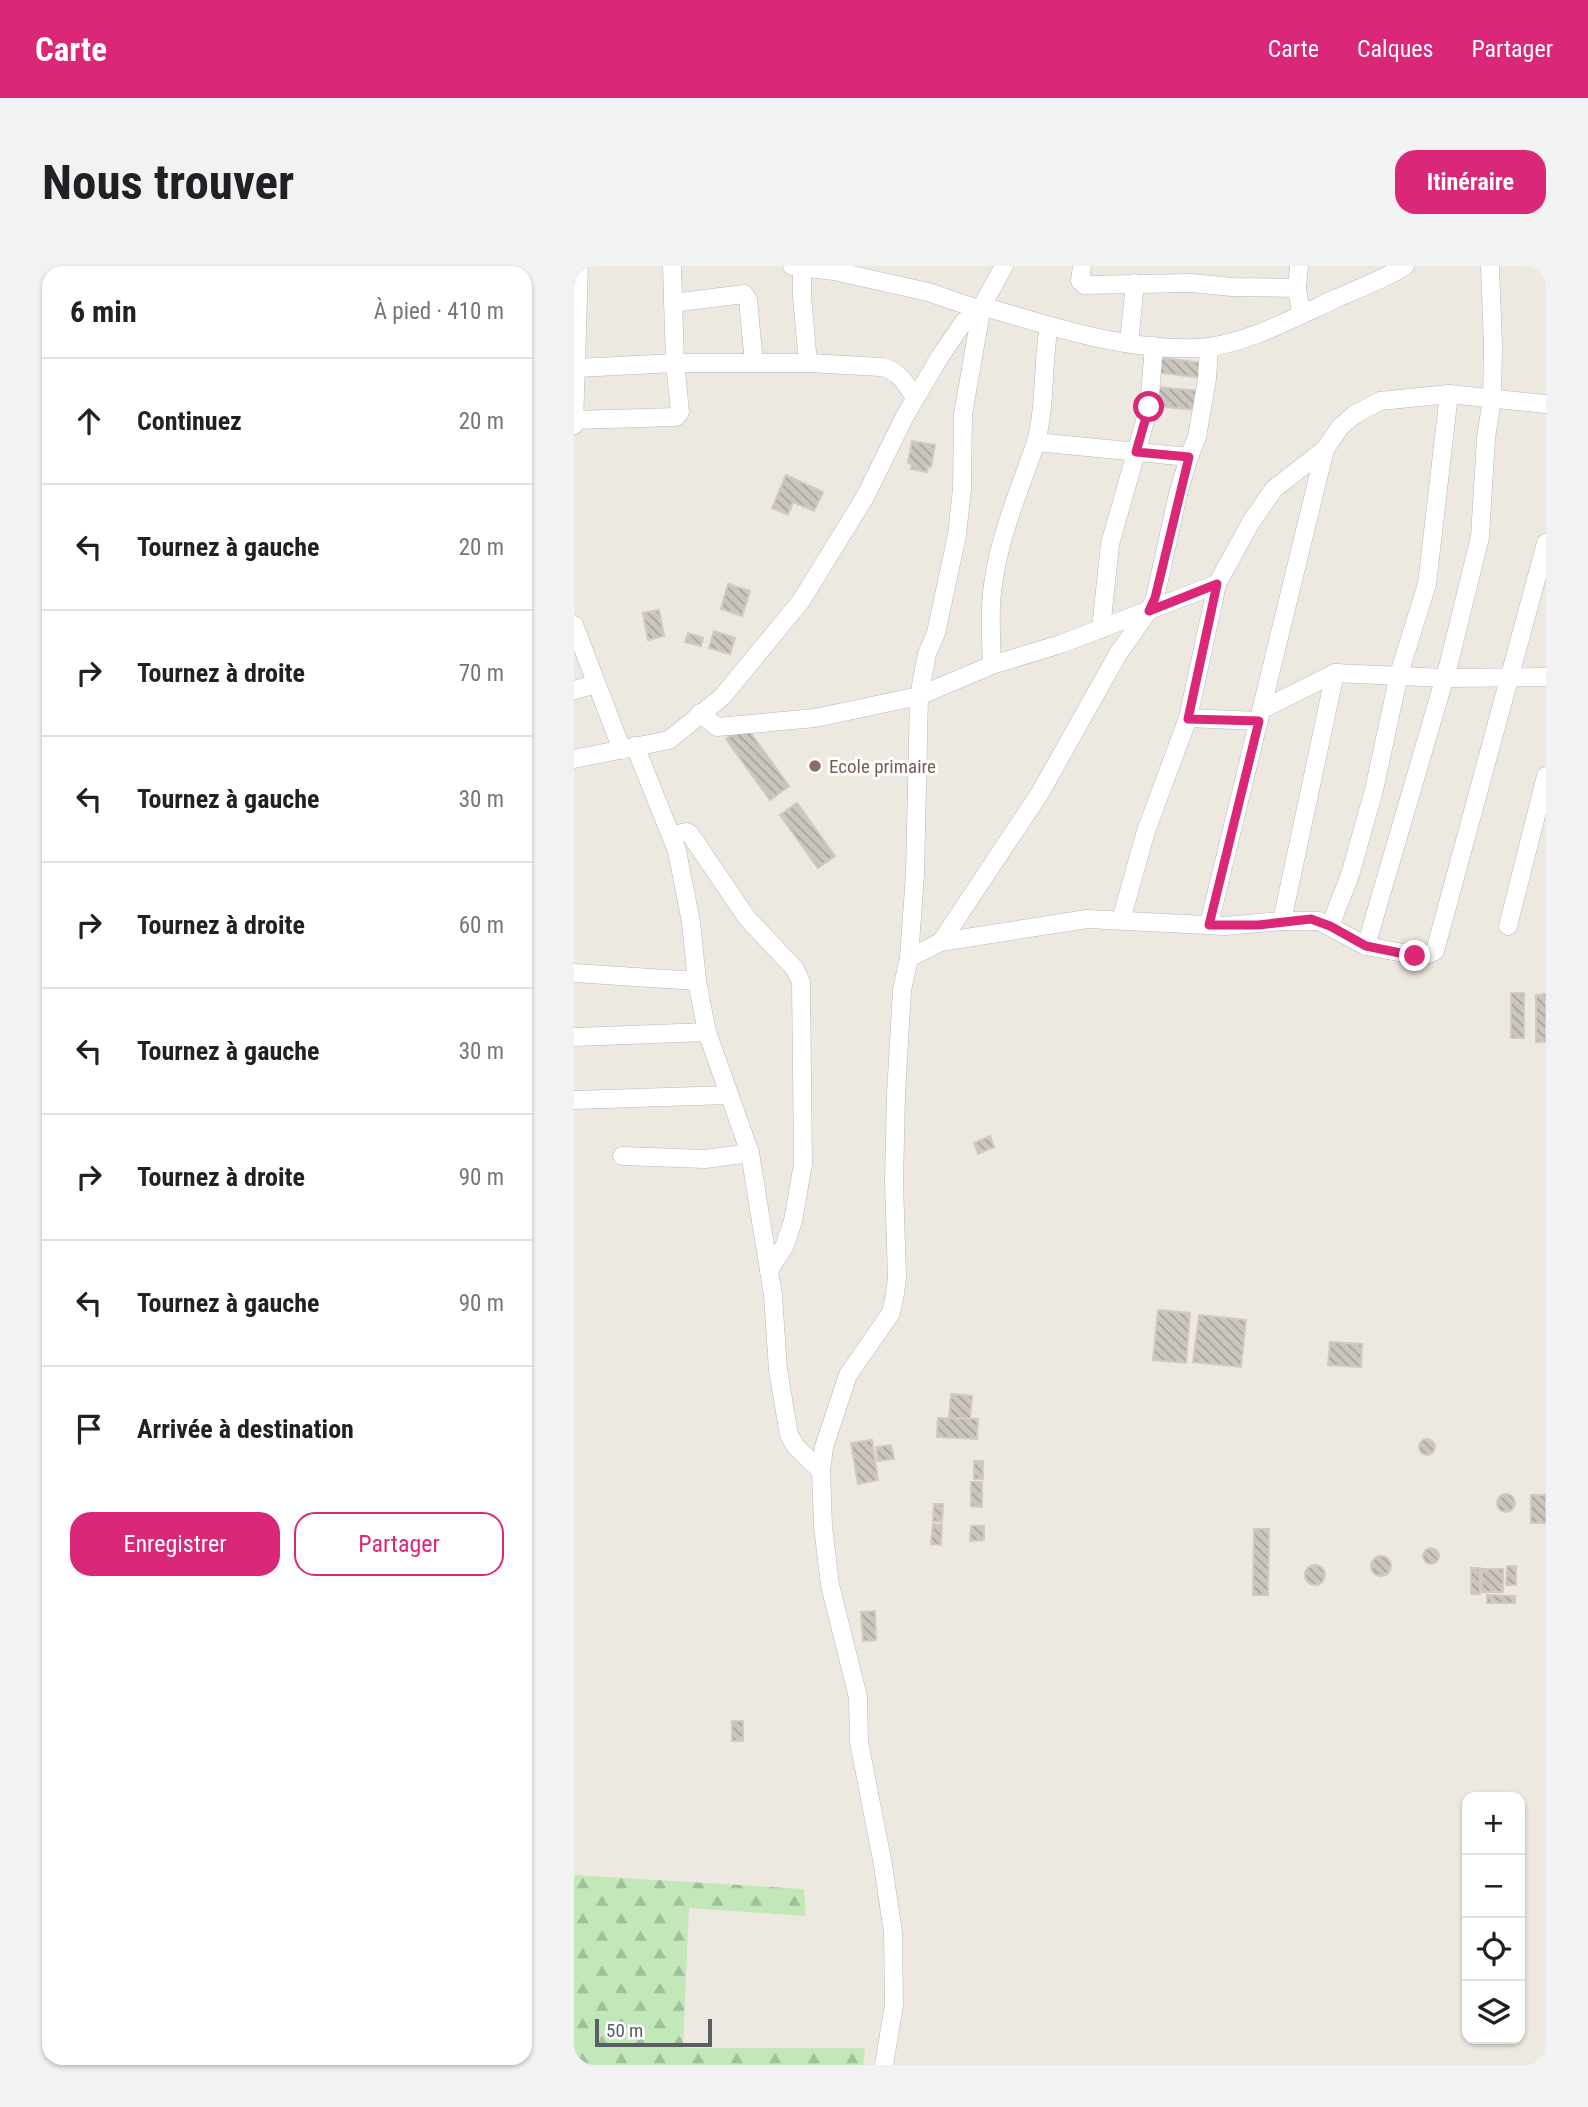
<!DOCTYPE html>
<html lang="fr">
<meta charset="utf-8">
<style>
body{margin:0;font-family:"Roboto Condensed",sans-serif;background:#f2f2f2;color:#202124}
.controls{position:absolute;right:21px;bottom:21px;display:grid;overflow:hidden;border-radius:14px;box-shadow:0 2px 5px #0004}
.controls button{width:63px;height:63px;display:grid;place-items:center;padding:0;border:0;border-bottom:2px solid #e0e0e0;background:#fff;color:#202124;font:35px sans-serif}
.scale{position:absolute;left:21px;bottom:18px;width:117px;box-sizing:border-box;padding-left:7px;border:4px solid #595f63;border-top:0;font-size:19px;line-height:24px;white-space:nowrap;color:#595f63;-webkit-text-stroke:5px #fff;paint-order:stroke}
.stop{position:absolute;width:21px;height:21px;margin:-16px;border:5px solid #db2777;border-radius:50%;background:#fff}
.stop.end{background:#db2777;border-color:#fff;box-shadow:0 2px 7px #0008}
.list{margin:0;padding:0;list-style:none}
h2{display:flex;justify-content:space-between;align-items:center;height:91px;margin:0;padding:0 28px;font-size:30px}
h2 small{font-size:23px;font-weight:400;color:#757577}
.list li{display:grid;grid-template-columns:46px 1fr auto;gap:21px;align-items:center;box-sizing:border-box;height:126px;padding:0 28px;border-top:2px solid #e0e0e0}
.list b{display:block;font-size:26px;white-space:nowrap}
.list em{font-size:23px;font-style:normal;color:#757577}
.actions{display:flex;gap:14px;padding:21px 28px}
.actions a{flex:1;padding:16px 0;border:2px solid #db2777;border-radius:21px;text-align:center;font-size:24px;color:#db2777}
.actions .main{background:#db2777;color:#fff}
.icon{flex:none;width:38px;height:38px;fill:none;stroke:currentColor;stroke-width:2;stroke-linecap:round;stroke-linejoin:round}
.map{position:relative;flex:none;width:972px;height:1799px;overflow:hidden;border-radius:21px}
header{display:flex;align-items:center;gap:42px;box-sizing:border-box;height:98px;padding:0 35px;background:#db2777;color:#fff}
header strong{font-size:33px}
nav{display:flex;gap:38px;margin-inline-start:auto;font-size:24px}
.intro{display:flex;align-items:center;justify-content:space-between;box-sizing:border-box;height:168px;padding:0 42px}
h1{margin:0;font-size:49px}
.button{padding:18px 32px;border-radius:21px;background:#db2777;color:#fff;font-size:24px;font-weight:700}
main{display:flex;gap:42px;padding:0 42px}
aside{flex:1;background:#fff;border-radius:21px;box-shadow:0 2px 5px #0004}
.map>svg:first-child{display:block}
.forest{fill:url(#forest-firs)}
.building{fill:url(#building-back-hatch);stroke:#d3c9be;stroke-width:2}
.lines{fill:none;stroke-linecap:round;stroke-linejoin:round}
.street-casing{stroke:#b3b9bd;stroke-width:19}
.street{stroke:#fff;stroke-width:18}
.route{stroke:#db2777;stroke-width:9}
.education-dot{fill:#8d6e63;stroke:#fff;stroke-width:2.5}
.labels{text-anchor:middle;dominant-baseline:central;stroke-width:6;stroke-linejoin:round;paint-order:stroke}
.education-label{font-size:19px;fill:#785e54;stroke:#fff;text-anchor:start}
</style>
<header>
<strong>Carte</strong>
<nav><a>Carte</a><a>Calques</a><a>Partager</a></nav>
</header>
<div class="intro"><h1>Nous trouver</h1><a class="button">Itinéraire</a></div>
<main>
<aside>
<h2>6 min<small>À pied · 410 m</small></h2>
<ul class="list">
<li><svg class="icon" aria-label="ahead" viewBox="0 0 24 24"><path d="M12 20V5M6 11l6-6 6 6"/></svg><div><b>Continuez</b></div><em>20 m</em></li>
<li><svg class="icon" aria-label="left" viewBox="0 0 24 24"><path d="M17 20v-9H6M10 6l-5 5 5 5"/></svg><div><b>Tournez à gauche</b></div><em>20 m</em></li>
<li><svg class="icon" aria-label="right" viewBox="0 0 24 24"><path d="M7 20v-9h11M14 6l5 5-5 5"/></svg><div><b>Tournez à droite</b></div><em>70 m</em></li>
<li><svg class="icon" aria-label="left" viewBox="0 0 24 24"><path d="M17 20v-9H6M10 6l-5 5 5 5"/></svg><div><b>Tournez à gauche</b></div><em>30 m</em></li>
<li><svg class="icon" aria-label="right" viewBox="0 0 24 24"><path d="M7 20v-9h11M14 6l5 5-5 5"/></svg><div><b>Tournez à droite</b></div><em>60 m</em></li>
<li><svg class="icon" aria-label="left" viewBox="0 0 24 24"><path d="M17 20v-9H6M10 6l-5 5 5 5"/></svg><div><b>Tournez à gauche</b></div><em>30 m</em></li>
<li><svg class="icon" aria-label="right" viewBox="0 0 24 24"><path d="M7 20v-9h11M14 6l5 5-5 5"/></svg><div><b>Tournez à droite</b></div><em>90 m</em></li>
<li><svg class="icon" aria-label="left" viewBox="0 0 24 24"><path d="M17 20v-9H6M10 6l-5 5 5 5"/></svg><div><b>Tournez à gauche</b></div><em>90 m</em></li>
<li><svg class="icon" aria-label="arrive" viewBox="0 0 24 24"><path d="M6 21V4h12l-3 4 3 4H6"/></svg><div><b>Arrivée à destination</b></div></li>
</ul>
<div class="actions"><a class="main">Enregistrer</a><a>Partager</a></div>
</aside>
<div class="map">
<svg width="972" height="1799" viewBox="0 0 972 1799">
<defs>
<pattern id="forest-firs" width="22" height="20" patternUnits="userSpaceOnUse" patternTransform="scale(1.75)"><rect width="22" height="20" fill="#c2e8ba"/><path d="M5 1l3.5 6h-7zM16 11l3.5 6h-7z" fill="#a1bf9b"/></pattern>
<pattern id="building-back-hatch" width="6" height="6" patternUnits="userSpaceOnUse" patternTransform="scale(1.75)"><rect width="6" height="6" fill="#cbc5bf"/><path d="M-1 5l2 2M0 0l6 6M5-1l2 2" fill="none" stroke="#a8a39f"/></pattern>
</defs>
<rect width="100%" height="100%" fill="#eee9e0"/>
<path class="forest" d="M0,1609L230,1623L232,1650L115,1642L109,1782H291L289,1799H0Z"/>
<g class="building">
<path d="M582,91L630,97L628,112L580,106Z"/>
<path d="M583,121L625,125L623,144L581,140Z"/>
<path d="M338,175L361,179L357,201H354L353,206L337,203L338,198L334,197Z"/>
<path d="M212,209L249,226L240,245L219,236L214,249L198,242Z"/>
<path d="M154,318L176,325L168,350L147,343Z"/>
<path d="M85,344L90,370L74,374L69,347Z"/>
<path d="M140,365L161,372L156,388L135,382Z"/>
<path d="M114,367L129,372L127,380L111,376Z"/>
<path d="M171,459L215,520L196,534L152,473Z"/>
<path d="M223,537L261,590L244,602L206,549Z"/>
<rect x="937" y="727" width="13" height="45"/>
<path d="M972,728V776H962V729Z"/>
<path d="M416,870L420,881L404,888L400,877Z"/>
<path d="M584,1044L616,1047L612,1097L579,1094Z"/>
<path d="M625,1049L672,1054L667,1101L619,1096Z"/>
<path d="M756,1076L788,1078L787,1101L754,1099Z"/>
<path d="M377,1128L398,1130L396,1153L375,1152Z"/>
<path d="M364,1152L404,1153L403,1173L363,1171Z"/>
<circle cx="853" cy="1181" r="8"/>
<path d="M298,1174L304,1214L284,1218L277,1177Z"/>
<path d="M317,1179L320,1193L304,1195L302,1181Z"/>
<rect x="400" y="1195" width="9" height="18"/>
<path d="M397,1216H408V1241L397,1240Z"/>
<circle cx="932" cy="1237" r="9"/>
<rect x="957" y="1229" width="15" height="28"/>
<path d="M360,1238H369L368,1256L359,1255Z"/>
<path d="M359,1258L368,1259L367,1279L357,1278Z"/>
<path d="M397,1260H410V1274L396,1275Z"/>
<path d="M680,1263H695L694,1329H679Z"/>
<circle cx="857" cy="1290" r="8"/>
<circle cx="807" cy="1300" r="10"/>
<circle cx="741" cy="1309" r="10"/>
<path d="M933,1300H942V1319H932Z"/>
<rect x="897" y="1302" width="9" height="26"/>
<rect x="908" y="1303" width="21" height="23"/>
<path d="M913,1329L941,1330V1337H913Z"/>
<path d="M301,1345L302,1374L289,1375L287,1346Z"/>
<rect x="158" y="1455" width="11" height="20"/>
</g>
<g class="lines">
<g class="street-casing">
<g id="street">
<path d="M98,0L101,97H234L307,101C325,104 332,118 341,132"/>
<path d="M218,0L260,5L354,26L404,43"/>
<path d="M228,0V30L234,97"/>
<path d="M508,0L506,15L510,19L618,17L658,21L723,22"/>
<path d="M725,0L723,22L727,48"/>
<path d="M99,37L170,28L174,34L180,97"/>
<path d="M408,40C475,60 552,85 623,82C669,80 722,51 763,32C786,22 810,13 831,0"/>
<path d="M555,76L561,17"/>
<path d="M635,81L633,113L623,171L615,191L604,228L581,332L575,344L544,388L466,527L367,676L513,653L651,660L708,655L761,407L870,412L972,411"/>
<path d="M1,154L102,151L106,146L101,97L3,102"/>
<path d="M0,159L5,0"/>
<path d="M462,176C472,138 468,99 475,60"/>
<path d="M0,359L48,484"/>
<path d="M527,363L536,278L575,141L580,80"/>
<path d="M418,399C417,370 415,340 420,312C427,266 447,220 462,176L615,191"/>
<path d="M0,424L22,418"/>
<path d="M687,444L761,407"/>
<path d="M126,447L143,461L241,452L345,430L418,399L487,378L643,318L677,256L700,223L751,183L766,161L780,149L806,135L875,128L972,138"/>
<path d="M614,452L685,455"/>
<path d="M61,480L103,585L117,656L123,715L133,766L176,887L199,1029L204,1104L215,1169L222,1181L247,1205"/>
<path d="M0,493L95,474L148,431L227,335L291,231L331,150L367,89L389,57L408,40"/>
<path d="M97,569L113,566L116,568L173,652L221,703L227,716L229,898L219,955L210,981L195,1004"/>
<path d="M547,654L572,565L614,452L643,318"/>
<path d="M708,655H745L792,680L840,689L850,690L861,685L972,277"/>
<path d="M635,658L751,183"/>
<path d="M756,660L776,609L800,524L825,408L853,318L875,128"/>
<path d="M934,660L972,510"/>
<path d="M792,680L875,397L906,271L912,172L918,133L919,80L916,0"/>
<path d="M335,692L367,676"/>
<path d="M0,707L123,715"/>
<path d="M1,771L133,766"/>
<path d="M0,834L154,829"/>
<path d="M48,890L131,893L176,887"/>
<path d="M310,1799L320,1739L319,1667L309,1599L285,1476L284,1431L256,1319L249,1260L247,1205L250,1181L274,1109L317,1047L321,1028L323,1011L320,916L322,828L328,724L335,692L341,608L345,430L353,388L362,367L383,269L388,223L389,148L408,40L430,0"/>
</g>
</g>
<use href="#street" class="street"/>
</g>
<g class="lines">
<path class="route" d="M575,141L562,186L615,191L581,332L575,345L643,318L614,453L685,455L635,659H684L737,653L756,660L792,680L841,690"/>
</g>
<circle class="education-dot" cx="241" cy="500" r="7"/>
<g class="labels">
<g class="education-label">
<text x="255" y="500">Ecole primaire</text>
</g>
</g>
</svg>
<div class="controls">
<button>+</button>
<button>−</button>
<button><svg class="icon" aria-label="locate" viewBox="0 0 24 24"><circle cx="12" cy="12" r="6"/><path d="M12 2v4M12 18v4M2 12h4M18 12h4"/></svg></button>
<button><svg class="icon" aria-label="layers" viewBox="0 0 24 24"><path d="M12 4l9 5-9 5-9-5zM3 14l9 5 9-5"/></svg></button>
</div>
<div class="scale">50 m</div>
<div class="stop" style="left:575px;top:141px"></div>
<div class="stop end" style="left:841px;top:690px"></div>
</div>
</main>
